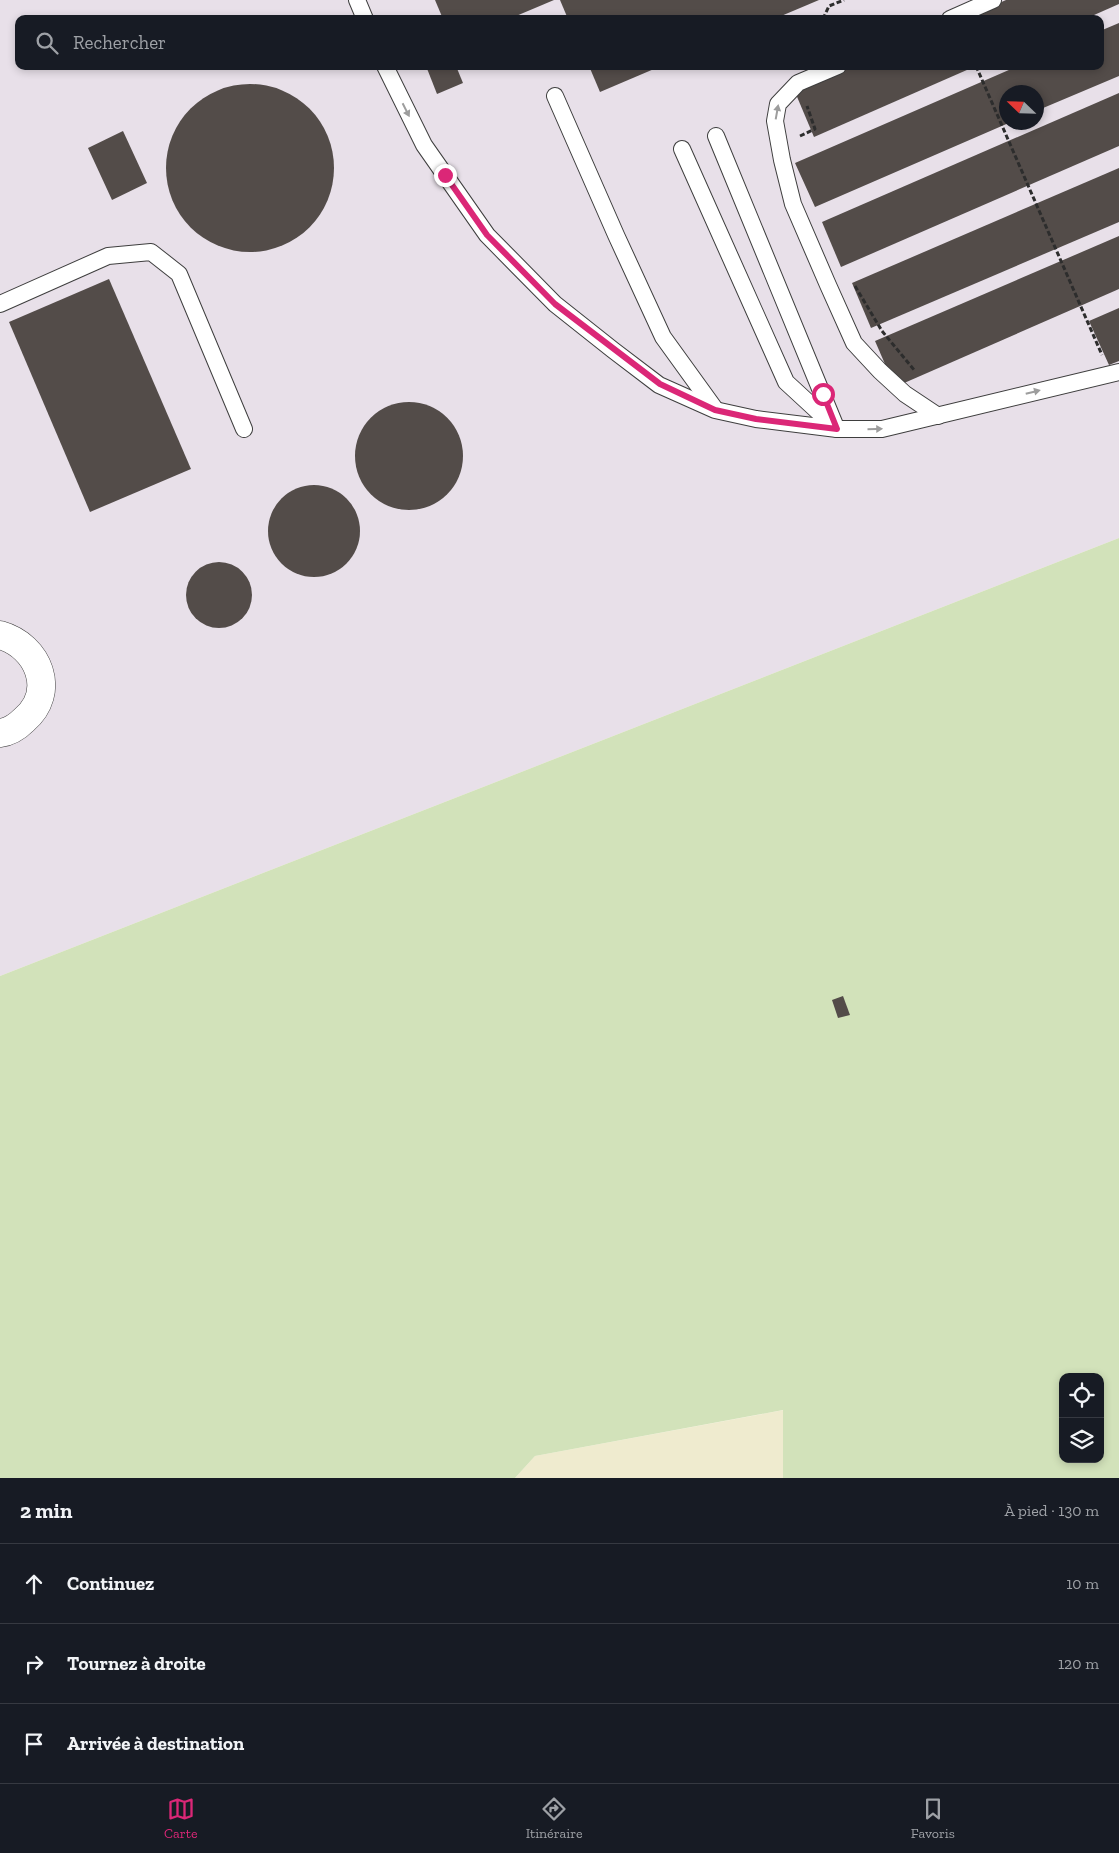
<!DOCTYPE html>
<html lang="fr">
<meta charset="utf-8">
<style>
body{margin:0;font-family:"Zilla Slab",serif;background:#242831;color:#f1f3f6}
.controls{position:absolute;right:15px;bottom:15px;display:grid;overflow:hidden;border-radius:10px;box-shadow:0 2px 8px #0003}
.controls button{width:45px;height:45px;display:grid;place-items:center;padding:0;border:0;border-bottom:1px solid #363941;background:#171b24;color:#f1f3f6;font:25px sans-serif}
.compass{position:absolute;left:999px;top:85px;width:45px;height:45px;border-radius:50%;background:#171b24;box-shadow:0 2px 8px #0003;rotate:293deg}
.stop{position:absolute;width:15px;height:15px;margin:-11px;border:4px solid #db2777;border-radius:50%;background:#fff}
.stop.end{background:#db2777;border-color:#fff;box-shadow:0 1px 5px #0008}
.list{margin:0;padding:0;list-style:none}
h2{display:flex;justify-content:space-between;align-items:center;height:65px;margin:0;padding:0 20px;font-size:21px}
h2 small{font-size:16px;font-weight:400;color:#9ea1a6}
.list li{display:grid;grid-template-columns:32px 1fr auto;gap:15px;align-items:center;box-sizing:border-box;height:80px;padding:0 20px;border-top:1px solid #363941}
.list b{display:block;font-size:19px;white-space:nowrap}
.list em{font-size:16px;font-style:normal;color:#9ea1a6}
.icon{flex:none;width:28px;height:28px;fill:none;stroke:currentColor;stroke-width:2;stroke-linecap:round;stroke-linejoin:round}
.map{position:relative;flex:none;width:1119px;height:1478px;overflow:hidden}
.search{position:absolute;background:#171b24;box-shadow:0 2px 8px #0003;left:15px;right:15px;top:15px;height:55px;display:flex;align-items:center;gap:12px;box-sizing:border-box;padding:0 18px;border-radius:10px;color:#9ea1a6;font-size:19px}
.sheet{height:305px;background:#171b24}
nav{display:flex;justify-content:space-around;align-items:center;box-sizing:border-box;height:70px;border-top:1px solid #363941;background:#171b24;font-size:14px;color:#9ea1a6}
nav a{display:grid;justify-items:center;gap:2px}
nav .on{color:#db2777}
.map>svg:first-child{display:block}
.industrial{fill:#e8e0e9;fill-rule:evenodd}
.farmland{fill:#efebcf}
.green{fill:#d2e2ba;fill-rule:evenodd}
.building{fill:#534c49}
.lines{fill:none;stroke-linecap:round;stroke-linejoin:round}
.service-casing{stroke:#3e3e3e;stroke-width:18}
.minor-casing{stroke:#3e3e3e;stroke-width:29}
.path{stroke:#2d2d2d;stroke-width:3;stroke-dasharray:5 2.5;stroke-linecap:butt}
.service{stroke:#fff;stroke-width:16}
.minor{stroke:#fff;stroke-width:28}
.oneway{fill:#9d9d9d}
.route{stroke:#db2777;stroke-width:6}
</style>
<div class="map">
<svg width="1119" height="1478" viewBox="0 0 1119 1478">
<rect width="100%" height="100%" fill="#fdf8ec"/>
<path class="industrial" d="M0,0H1119V538L0,976ZM19,19H1100V66H19ZM1006,92H1036V122H1006Z"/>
<path class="farmland" d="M784,1410L783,1478H515L535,1456Z"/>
<path class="green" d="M1119,538V1478H783V1410L535,1456L515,1478H0V976ZM1063,1377H1100V1459H1063Z"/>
<g class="building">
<path d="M435,0H554L509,19H443Z"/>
<path d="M560,0H819L774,19H568Z"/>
<path d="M1006,0H1119V4L1085,19H963Z"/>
<path d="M1119,23V76L1036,111V92H1006V122H1011L815,207L795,163L1018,66H1100V31Z"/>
<path d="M426,66H456L463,83L437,94Z"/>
<path d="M589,66H661L600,92Z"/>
<path d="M854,66H976L814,137L795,92Z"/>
<circle cx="250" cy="168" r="84"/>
<path d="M1119,93V146L841,267L822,222Z"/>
<path d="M123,131L147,183L112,200L88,148Z"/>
<path d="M1119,168V222L871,328L852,283Z"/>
<path d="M1119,236V289L895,387L875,341Z"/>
<path d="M109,279L191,469L90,512L9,322Z"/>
<path d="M1119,308V361L1109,365L1089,321Z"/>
<circle cx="409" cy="456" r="54"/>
<circle cx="314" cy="531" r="46"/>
<circle cx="219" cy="595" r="33"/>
<path d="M843,996L850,1015L838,1018L832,1000Z"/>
</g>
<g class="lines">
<g class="service-casing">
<g id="service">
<path d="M357,0L365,19"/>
<path d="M950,19L993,0"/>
<path d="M385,66L424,145L487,235L555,304L613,350L659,385L715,410L756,419L837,429H882L1119,372"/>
<path d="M838,66L798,83L778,104L775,121L782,160L793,204L828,285L854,343L880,371L905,394L938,416"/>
<path d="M555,96L616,235L663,337L715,409"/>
<path d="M716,136L835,425"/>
<path d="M682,149L786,382L837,429"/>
<path d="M0,304L108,256L151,252L179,274L244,429"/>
</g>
</g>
<g class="minor-casing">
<path id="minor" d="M0,635C39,646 57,692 24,720C17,727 9,732 0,733"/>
</g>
<g class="path">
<path d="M823,19L829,6L844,0"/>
<path d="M976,66L1102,355"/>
<path d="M800,136L815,129L807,106"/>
<path d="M855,286L882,331L915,371"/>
</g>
<use href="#service" class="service"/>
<use href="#minor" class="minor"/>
</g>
<defs><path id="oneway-solid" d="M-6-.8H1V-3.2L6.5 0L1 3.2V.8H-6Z" transform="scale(1.25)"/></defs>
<g class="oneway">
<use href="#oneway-solid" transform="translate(406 110) rotate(63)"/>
<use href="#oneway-solid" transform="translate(777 112) rotate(-80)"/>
<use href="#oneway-solid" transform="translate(1033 392) rotate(-14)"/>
<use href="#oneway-solid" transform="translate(875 429) rotate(-1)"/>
</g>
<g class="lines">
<path class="route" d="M445,175L487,235L555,304L660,384L715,410L756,419L837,429L823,394"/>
</g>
</svg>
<div class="controls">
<button><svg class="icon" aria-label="locate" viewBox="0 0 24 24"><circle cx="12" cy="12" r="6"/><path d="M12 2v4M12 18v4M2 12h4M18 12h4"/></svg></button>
<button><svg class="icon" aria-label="layers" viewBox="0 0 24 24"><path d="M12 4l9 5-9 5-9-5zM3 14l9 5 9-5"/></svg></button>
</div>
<svg class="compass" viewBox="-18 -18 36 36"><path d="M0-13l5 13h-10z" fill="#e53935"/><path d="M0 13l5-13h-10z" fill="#9ea1a6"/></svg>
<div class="stop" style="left:823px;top:394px"></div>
<div class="stop end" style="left:445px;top:175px"></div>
<div class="search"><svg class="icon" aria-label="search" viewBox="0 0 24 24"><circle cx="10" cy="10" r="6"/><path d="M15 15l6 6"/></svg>Rechercher</div>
</div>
<section class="sheet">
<h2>2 min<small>À pied · 130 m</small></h2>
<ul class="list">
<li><svg class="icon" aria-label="ahead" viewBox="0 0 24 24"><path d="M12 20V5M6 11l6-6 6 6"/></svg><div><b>Continuez</b></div><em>10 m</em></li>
<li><svg class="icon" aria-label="right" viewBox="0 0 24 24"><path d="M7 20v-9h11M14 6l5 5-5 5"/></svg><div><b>Tournez à droite</b></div><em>120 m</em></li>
<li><svg class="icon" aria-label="arrive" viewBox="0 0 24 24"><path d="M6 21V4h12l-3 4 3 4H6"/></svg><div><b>Arrivée à destination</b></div></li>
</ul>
</section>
<nav>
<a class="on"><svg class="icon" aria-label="map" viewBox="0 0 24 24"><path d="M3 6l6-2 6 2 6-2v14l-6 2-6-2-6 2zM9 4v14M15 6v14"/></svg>Carte</a>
<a><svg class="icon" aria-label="directions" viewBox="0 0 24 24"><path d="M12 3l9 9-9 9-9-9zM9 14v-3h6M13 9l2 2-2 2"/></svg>Itinéraire</a>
<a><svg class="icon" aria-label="saved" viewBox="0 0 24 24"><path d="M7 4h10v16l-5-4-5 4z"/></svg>Favoris</a>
</nav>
